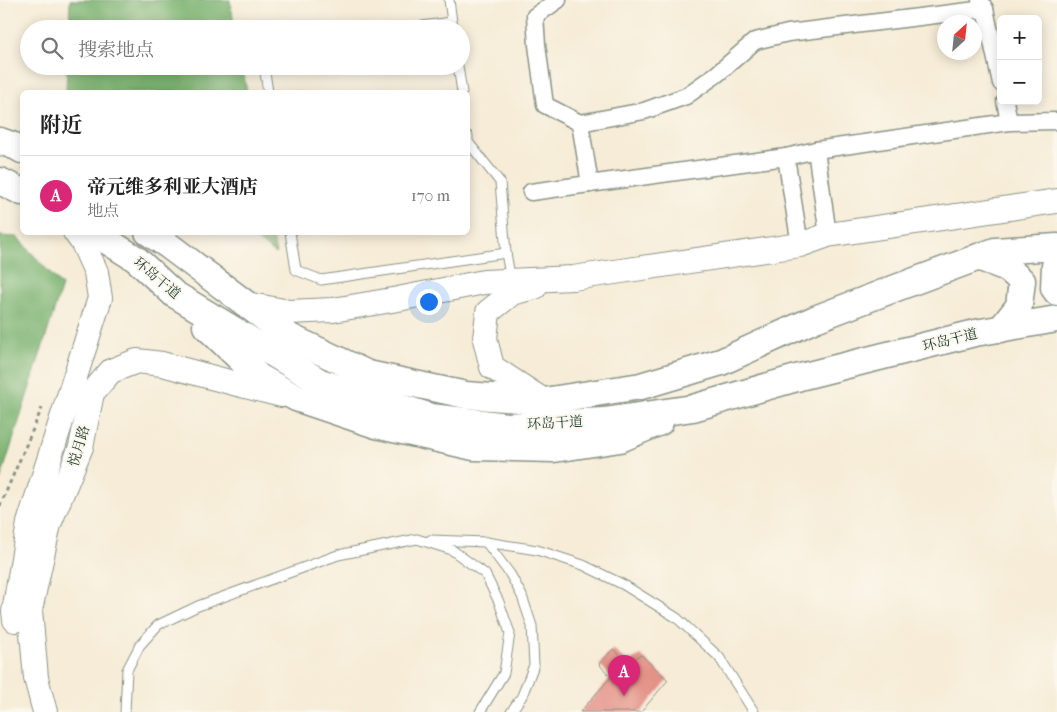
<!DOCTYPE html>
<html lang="zh">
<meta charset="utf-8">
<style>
body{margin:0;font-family:"IM FELL French Canon","Noto Serif SC",serif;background:#f6f6f6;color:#222}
.controls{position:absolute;right:15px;top:15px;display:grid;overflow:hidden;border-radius:8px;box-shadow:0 2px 12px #0003}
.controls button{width:45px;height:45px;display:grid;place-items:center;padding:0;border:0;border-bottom:1px solid #e0e0e0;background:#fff;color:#222;font:25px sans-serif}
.compass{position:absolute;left:937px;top:15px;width:45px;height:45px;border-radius:50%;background:#fff;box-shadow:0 2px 12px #0003;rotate:27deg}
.you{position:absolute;left:428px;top:301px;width:18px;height:18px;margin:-12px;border:4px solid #fff;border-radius:50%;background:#1a73e8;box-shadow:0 0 0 8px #1a73e833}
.badge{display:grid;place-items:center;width:32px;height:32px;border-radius:50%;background:#db2777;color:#fff;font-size:16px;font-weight:700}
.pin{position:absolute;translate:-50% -41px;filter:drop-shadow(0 1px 2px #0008)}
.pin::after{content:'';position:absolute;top:26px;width:18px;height:15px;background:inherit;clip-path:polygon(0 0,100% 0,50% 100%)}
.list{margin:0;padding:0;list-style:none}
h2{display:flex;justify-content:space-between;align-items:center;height:65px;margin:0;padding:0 20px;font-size:21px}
h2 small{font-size:16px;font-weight:400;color:#767676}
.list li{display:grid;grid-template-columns:32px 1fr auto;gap:15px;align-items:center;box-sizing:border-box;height:80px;padding:0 20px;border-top:1px solid #e0e0e0}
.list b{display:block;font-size:19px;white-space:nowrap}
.list p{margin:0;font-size:16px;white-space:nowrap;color:#767676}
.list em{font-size:16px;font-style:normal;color:#767676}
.icon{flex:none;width:28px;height:28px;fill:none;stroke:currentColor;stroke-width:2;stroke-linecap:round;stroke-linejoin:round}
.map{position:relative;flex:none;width:1057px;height:712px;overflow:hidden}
.search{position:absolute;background:#fff;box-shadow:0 2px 12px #0003;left:20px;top:20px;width:450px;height:55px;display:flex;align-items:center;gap:12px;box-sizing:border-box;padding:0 18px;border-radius:28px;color:#767676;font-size:19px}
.panel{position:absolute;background:#fff;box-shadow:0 2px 12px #0003;left:20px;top:90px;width:450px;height:145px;border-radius:8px}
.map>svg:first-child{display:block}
.forest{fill:#7ab270;stroke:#4c7852}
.building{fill:#e49287}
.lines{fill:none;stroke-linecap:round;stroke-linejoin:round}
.lane-casing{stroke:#8a9486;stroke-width:11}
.street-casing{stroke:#8a9486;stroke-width:19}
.secondary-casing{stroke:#8a9486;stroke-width:26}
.primary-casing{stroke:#8a9486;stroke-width:29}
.path{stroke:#8a9486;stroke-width:3;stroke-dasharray:4 4;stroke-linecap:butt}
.lane{stroke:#fff;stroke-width:9}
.street{stroke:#fff;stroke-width:16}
.secondary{stroke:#fff;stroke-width:24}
.primary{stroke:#fff;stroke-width:26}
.labels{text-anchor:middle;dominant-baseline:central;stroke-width:4;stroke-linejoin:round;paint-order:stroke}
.street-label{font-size:14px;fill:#1f3d34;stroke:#fbf7ec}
</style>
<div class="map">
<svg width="1057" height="712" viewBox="0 0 1057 712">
<rect width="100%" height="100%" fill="#fbf7ec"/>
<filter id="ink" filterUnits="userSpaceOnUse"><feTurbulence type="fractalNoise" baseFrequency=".02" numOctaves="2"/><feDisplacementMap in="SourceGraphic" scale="10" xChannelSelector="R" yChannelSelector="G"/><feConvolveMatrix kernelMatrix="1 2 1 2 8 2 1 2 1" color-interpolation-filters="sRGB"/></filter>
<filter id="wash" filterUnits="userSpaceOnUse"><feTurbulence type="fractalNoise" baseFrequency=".0096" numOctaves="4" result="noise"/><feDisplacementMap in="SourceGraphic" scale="20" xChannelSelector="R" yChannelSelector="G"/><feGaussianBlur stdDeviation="1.12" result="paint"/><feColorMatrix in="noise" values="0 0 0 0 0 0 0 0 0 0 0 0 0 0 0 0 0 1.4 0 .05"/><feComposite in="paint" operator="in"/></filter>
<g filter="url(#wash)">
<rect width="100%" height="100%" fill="#f6ecd7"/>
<g class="forest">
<path d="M70,0H230L235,29H69Z"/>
<path d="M67,66H242L247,92H66Z"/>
<path d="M248,233H272L276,254Z"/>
<path d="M0,236L17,237L62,286L0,481Z"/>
</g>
<g id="blocks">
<path class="building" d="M613,649L627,662L641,655L668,680L641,712H580L611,677L599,664Z"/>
</g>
</g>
<g filter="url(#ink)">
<use href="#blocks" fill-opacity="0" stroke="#8a9486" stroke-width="1"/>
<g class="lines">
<g class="lane-casing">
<g id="lane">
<path d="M449,0L453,29"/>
<path d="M399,29L452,22"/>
<path d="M264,66L268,92"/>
<path d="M458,66L462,92"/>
<path d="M468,136V142L500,182L506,253L511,281"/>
<path d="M290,232L296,270L321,280L506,253"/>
<path d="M430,540L486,542L537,550L583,565L624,585L677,618L719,657L754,712"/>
<path d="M486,542L510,574L522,596L532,626L534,665L522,696L511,712"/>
<path d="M125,712L127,670L140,645L158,625L198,606L338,555L417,539L452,550L485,574L499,602L510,633L504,673L480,712"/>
</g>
</g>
<g class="street-casing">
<g id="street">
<path d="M558,0L535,16L537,45L545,105L580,123L590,184"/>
<path d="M980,0L985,9L1001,83"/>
<path d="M1005,101L1009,122"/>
<path d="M580,123L644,111L686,96L717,74L755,41L788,33L985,9"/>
<path d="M816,150L828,235"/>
<path d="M786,157L800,245"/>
<path d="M531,192L786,157L816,150L1009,122L1057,121"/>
</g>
</g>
<g class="secondary-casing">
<g id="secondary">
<path d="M535,287L512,293L488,312L485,339L492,367L544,401"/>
<path d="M246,304L289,312L333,310L398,299L484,282L573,278L800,245L828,235L1057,201"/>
<path d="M15,620L14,612L29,523L100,298L96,272L83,243L75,232"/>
<path d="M45,712L36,678L30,610L49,524L81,447L92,393L111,371L137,361L162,364L237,384L282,395"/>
</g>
</g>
<g class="primary-casing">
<g id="primary">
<path d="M0,141L17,147L22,150"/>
<path d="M0,181L22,192"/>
<path d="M93,232L136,259L174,294L320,382L431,417L507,426L604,421L693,408L800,377L975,333L1057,319"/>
<path d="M148,232L169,246L290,337L368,374L466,395L544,401L641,386L721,362L815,319L896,288L995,251L1057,247"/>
<path d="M978,257L1007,268L1022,281L1019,306L1001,329"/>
<path d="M1057,264L1055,266L1054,288L1057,292"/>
<path d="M206,326L259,377L296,398L376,425L474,447L554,449L620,439L660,422"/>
</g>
</g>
<path class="path" d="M0,506L42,408"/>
<use href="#lane" class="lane"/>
<use href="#street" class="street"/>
<use href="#secondary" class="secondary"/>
<use href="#primary" class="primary"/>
</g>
</g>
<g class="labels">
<g class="street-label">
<text transform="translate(157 278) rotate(40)">环岛干道</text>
<text transform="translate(950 340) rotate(-14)">环岛干道</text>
<text transform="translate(555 423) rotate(-3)">环岛干道</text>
<text transform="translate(79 446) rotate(-73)">悦月路</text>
</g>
</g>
</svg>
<div class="controls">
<button>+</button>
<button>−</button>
</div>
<svg class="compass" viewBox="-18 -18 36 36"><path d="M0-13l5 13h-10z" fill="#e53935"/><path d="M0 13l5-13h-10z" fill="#767676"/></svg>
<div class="you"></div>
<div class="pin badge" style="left:624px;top:696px">A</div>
<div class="search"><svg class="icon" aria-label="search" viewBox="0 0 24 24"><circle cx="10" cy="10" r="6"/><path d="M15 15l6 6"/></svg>搜索地点</div>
<section class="panel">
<h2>附近<small></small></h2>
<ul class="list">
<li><span class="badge">A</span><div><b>帝元维多利亚大酒店</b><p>地点</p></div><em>170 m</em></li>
</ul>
</section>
</div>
